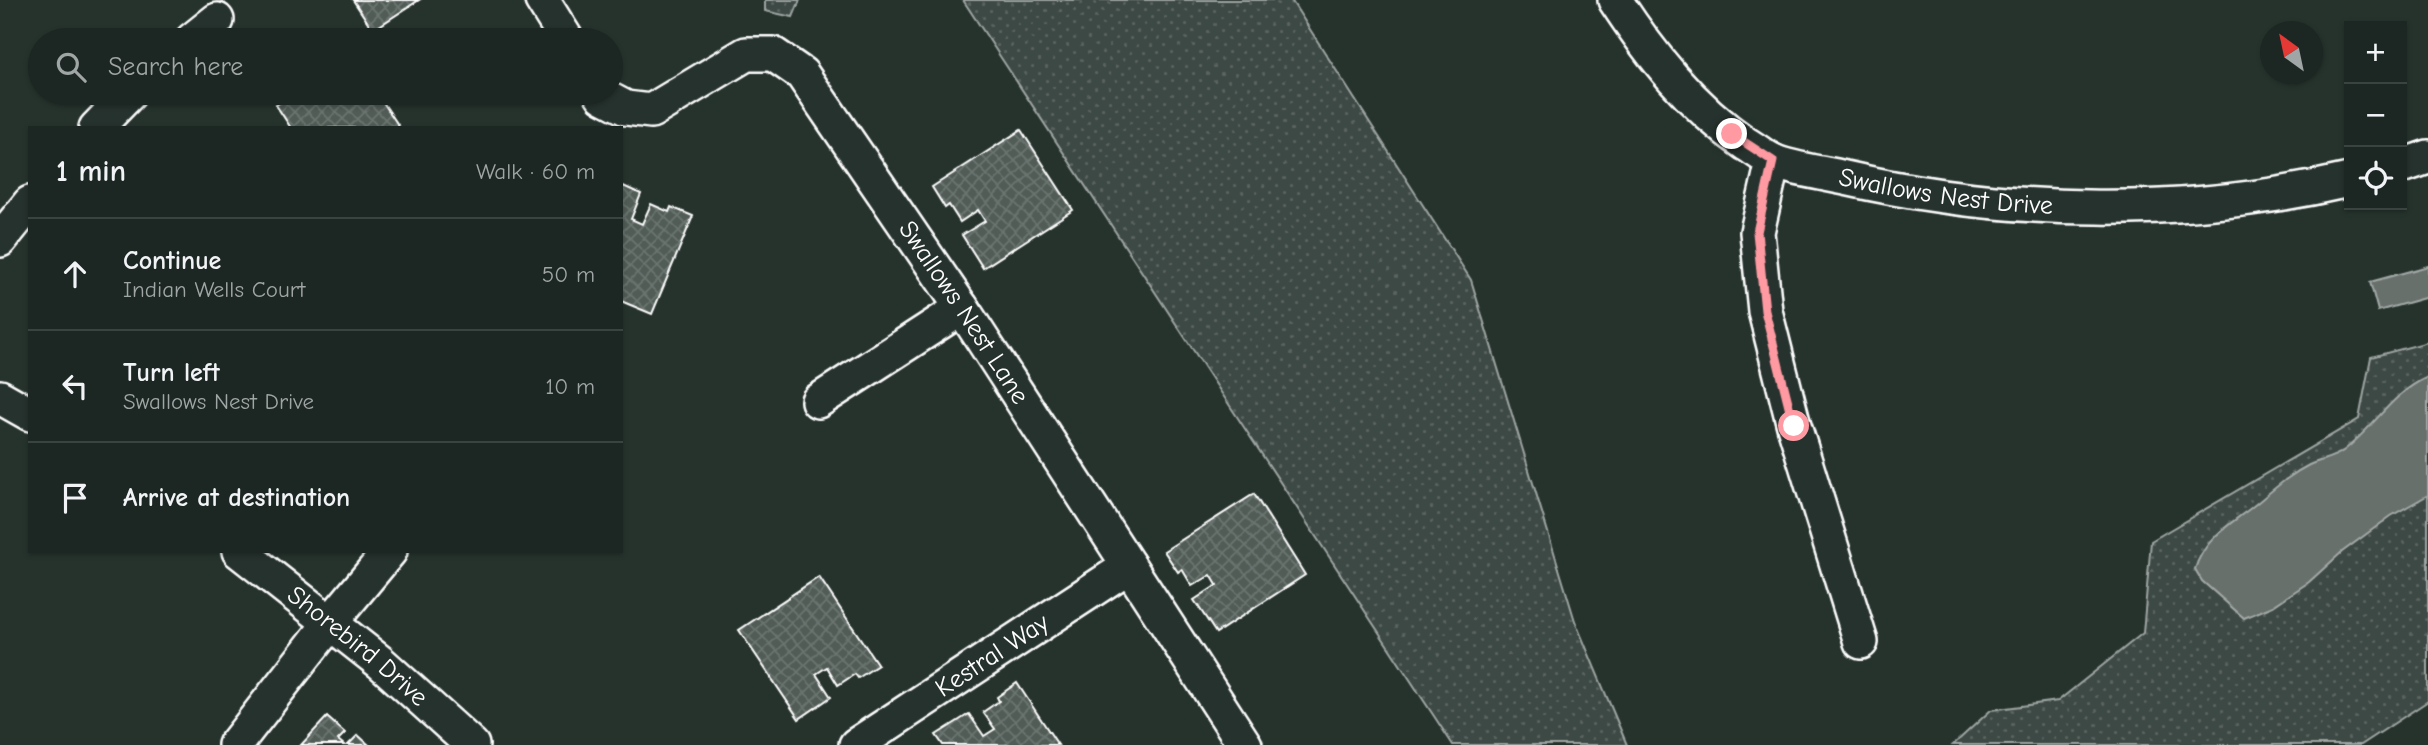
<!DOCTYPE html>
<meta charset="utf-8">
<style>
body{margin:0;font-family:"Comic Neue",sans-serif;background:#29322f;color:#f1f3f6}
.controls{position:absolute;right:21px;top:21px;display:grid;overflow:hidden;border-radius:0px;box-shadow:0 2px 5px #0004}
.controls button{width:63px;height:63px;display:grid;place-items:center;padding:0;border:0;border-bottom:2px solid #3a4340;background:#1c2622;color:#f1f3f6;font:35px sans-serif}
.compass{position:absolute;left:2260px;top:21px;width:63px;height:63px;border-radius:50%;background:#1c2622;box-shadow:0 2px 5px #0004;rotate:327deg}
.stop{position:absolute;width:21px;height:21px;margin:-16px;border:5px solid #ff9aa2;border-radius:50%;background:#fff}
.stop.end{background:#ff9aa2;border-color:#fff;box-shadow:0 2px 7px #0008}
.list{margin:0;padding:0;list-style:none}
h2{display:flex;justify-content:space-between;align-items:center;height:91px;margin:0;padding:0 28px;font-size:30px}
h2 small{font-size:23px;font-weight:400;color:#a0a5a5}
.list li{display:grid;grid-template-columns:46px 1fr auto;gap:21px;align-items:center;box-sizing:border-box;height:112px;padding:0 28px;border-top:2px solid #3a4340}
.list b{display:block;font-size:26px;white-space:nowrap}
.list p{margin:0;font-size:23px;white-space:nowrap;color:#a0a5a5}
.list em{font-size:23px;font-style:normal;color:#a0a5a5}
.icon{flex:none;width:38px;height:38px;fill:none;stroke:currentColor;stroke-width:2;stroke-linecap:round;stroke-linejoin:round}
.map{position:relative;flex:none;width:2428px;height:745px;overflow:hidden}
.search{position:absolute;background:#1c2622;box-shadow:0 2px 5px #0004;left:28px;top:28px;width:595px;height:77px;display:flex;align-items:center;gap:18px;box-sizing:border-box;padding:0 24px;border-radius:38px;color:#a0a5a5;font-size:26px}
.panel{position:absolute;background:#1c2622;box-shadow:0 2px 5px #0004;left:28px;top:126px;width:595px;height:427px;border-radius:0px}
.map>svg:first-child{display:block}
.grass{fill:url(#grass-dots);stroke:#9ea4a2;stroke-width:2}
.water{fill:#67706c;stroke:#a4a9a7;stroke-width:2}
.building{fill:url(#building-cross-hatch);stroke:#fff;stroke-width:2}
.lines{fill:none;stroke-linecap:round;stroke-linejoin:round}
.minor-casing{stroke:#fff;stroke-width:38}
.minor{stroke:#26332d;stroke-width:33}
.route{stroke:#ff9aa2;stroke-width:9}
.labels{text-anchor:middle;dominant-baseline:central;stroke-width:5;stroke-linejoin:round;paint-order:stroke}
.street-label{font-size:26px;fill:#fff;stroke:#26332d}
</style>
<div class="map">
<svg width="2428" height="745" viewBox="0 0 2428 745">
<defs>
<pattern id="grass-dots" width="8" height="8" patternUnits="userSpaceOnUse" patternTransform="scale(1.75)"><rect width="8" height="8" fill="#3e4944"/><path d="M2 2h.1M6 6h.1" fill="none" stroke="#5b6460" stroke-width="1.8" stroke-linecap="round"/></pattern>
<pattern id="building-cross-hatch" width="8" height="8" patternUnits="userSpaceOnUse" patternTransform="scale(1.75)"><rect width="8" height="8" fill="#515c57"/><path d="M0 0l8 8M0 8l8-8" fill="none" stroke="#6b7470"/></pattern>
</defs>
<rect width="100%" height="100%" fill="#26332d"/>
<filter id="ink" filterUnits="userSpaceOnUse"><feTurbulence type="fractalNoise" baseFrequency=".0143" numOctaves="2"/><feDisplacementMap in="SourceGraphic" scale="14" xChannelSelector="R" yChannelSelector="G"/><feConvolveMatrix kernelMatrix="1 2 1 2 8 2 1 2 1" color-interpolation-filters="sRGB"/></filter>
<g filter="url(#ink)">
<g class="grass">
<path d="M765,0H800L793,17L765,11Z"/>
<path d="M963,0H1291L1471,280L1575,621L1627,745H1453Z"/>
<path d="M2428,342V701L2361,745H1953L1991,710L2058,701L2143,633L2151,541L2359,419L2371,357Z"/>
</g>
<g class="water">
<path d="M2428,266V297L2378,311L2370,282Z"/>
<path d="M2428,377V495L2391,516L2342,552L2309,582L2273,606L2244,618L2202,581L2195,569C2204,539 2229,525 2252,507C2271,492 2287,476 2309,465C2319,460 2334,458 2343,451C2374,428 2391,393 2428,377Z"/>
</g>
<g class="building">
<path d="M353,0H419L373,30Z"/>
<path d="M296,93L302,100L311,93H377L400,128H291L276,105Z"/>
<path d="M1021,130L1073,210L983,268L962,235L985,221L978,210L960,222L949,205L945,208L932,187Z"/>
<path d="M621,185L641,194L631,219L642,224L651,204L669,212L671,207L693,216L652,314L621,301Z"/>
<path d="M1254,494L1305,575L1216,633L1194,600L1217,585L1211,575L1192,586L1182,569L1178,572L1164,551Z"/>
<path d="M819,577L878,665L858,678L855,674L838,685L827,667L816,674L831,697L799,719L739,630Z"/>
<path d="M1017,683L1058,745H943L936,735L969,714L984,736L995,729L983,712L999,701L997,697Z"/>
<path d="M327,717L345,733L338,740L344,745H301Z"/>
<path d="M358,735L369,745H348Z"/>
</g>
<g class="lines">
<g class="minor-casing">
<g id="minor">
<path d="M542,0L567,40"/>
<path id="s1" d="M1615,0C1651,55 1691,106 1746,144C1755,149 1764,157 1773,161C1791,169 1824,173 1845,178C2006,215 2188,218 2349,180"/>
<path d="M192,40L217,20"/>
<path id="s2" d="M601,93L603,96L626,108L651,111L746,54H773L802,74L962,308L1245,745"/>
<path d="M96,128L130,93"/>
<path d="M1773,161L1757,232L1765,311L1794,426L1861,642"/>
<path d="M2402,166L2428,157"/>
<path d="M0,240L30,203"/>
<path d="M0,397L30,414"/>
<path d="M818,401L962,308"/>
<path id="s3" d="M239,551L380,662L472,745"/>
<path d="M235,745L331,622L390,551"/>
<path id="s4" d="M856,745L1129,566"/>
</g>
</g>
<use href="#minor" class="minor"/>
</g>
</g>
<g class="lines" filter="url(#ink)">
<path class="route" d="M1732,134L1773,161L1757,232L1765,311L1794,426"/>
</g>
<g class="labels">
<g class="street-label">
<text stroke="none"><textPath href="#s1" startOffset="404">Swallows Nest Drive</textPath></text>
<text stroke="none"><textPath href="#s2" startOffset="516">Swallows Nest Lane</textPath></text>
<text stroke="none"><textPath href="#s3" startOffset="152">Shorebird Drive</textPath></text>
<text stroke="none"><textPath href="#s4" startOffset="163">Kestral Way</textPath></text>
</g>
</g>
</svg>
<div class="controls">
<button>+</button>
<button>−</button>
<button><svg class="icon" aria-label="locate" viewBox="0 0 24 24"><circle cx="12" cy="12" r="6"/><path d="M12 2v4M12 18v4M2 12h4M18 12h4"/></svg></button>
</div>
<svg class="compass" viewBox="-18 -18 36 36"><path d="M0-13l5 13h-10z" fill="#e53935"/><path d="M0 13l5-13h-10z" fill="#a0a5a5"/></svg>
<div class="stop" style="left:1794px;top:426px"></div>
<div class="stop end" style="left:1732px;top:134px"></div>
<div class="search"><svg class="icon" aria-label="search" viewBox="0 0 24 24"><circle cx="10" cy="10" r="6"/><path d="M15 15l6 6"/></svg>Search here</div>
<section class="panel">
<h2>1 min<small>Walk · 60 m</small></h2>
<ul class="list">
<li><svg class="icon" aria-label="ahead" viewBox="0 0 24 24"><path d="M12 20V5M6 11l6-6 6 6"/></svg><div><b>Continue</b><p>Indian Wells Court</p></div><em>50 m</em></li>
<li><svg class="icon" aria-label="left" viewBox="0 0 24 24"><path d="M17 20v-9H6M10 6l-5 5 5 5"/></svg><div><b>Turn left</b><p>Swallows Nest Drive</p></div><em>10 m</em></li>
<li><svg class="icon" aria-label="arrive" viewBox="0 0 24 24"><path d="M6 21V4h12l-3 4 3 4H6"/></svg><div><b>Arrive at destination</b></div></li>
</ul>
</section>
</div>
